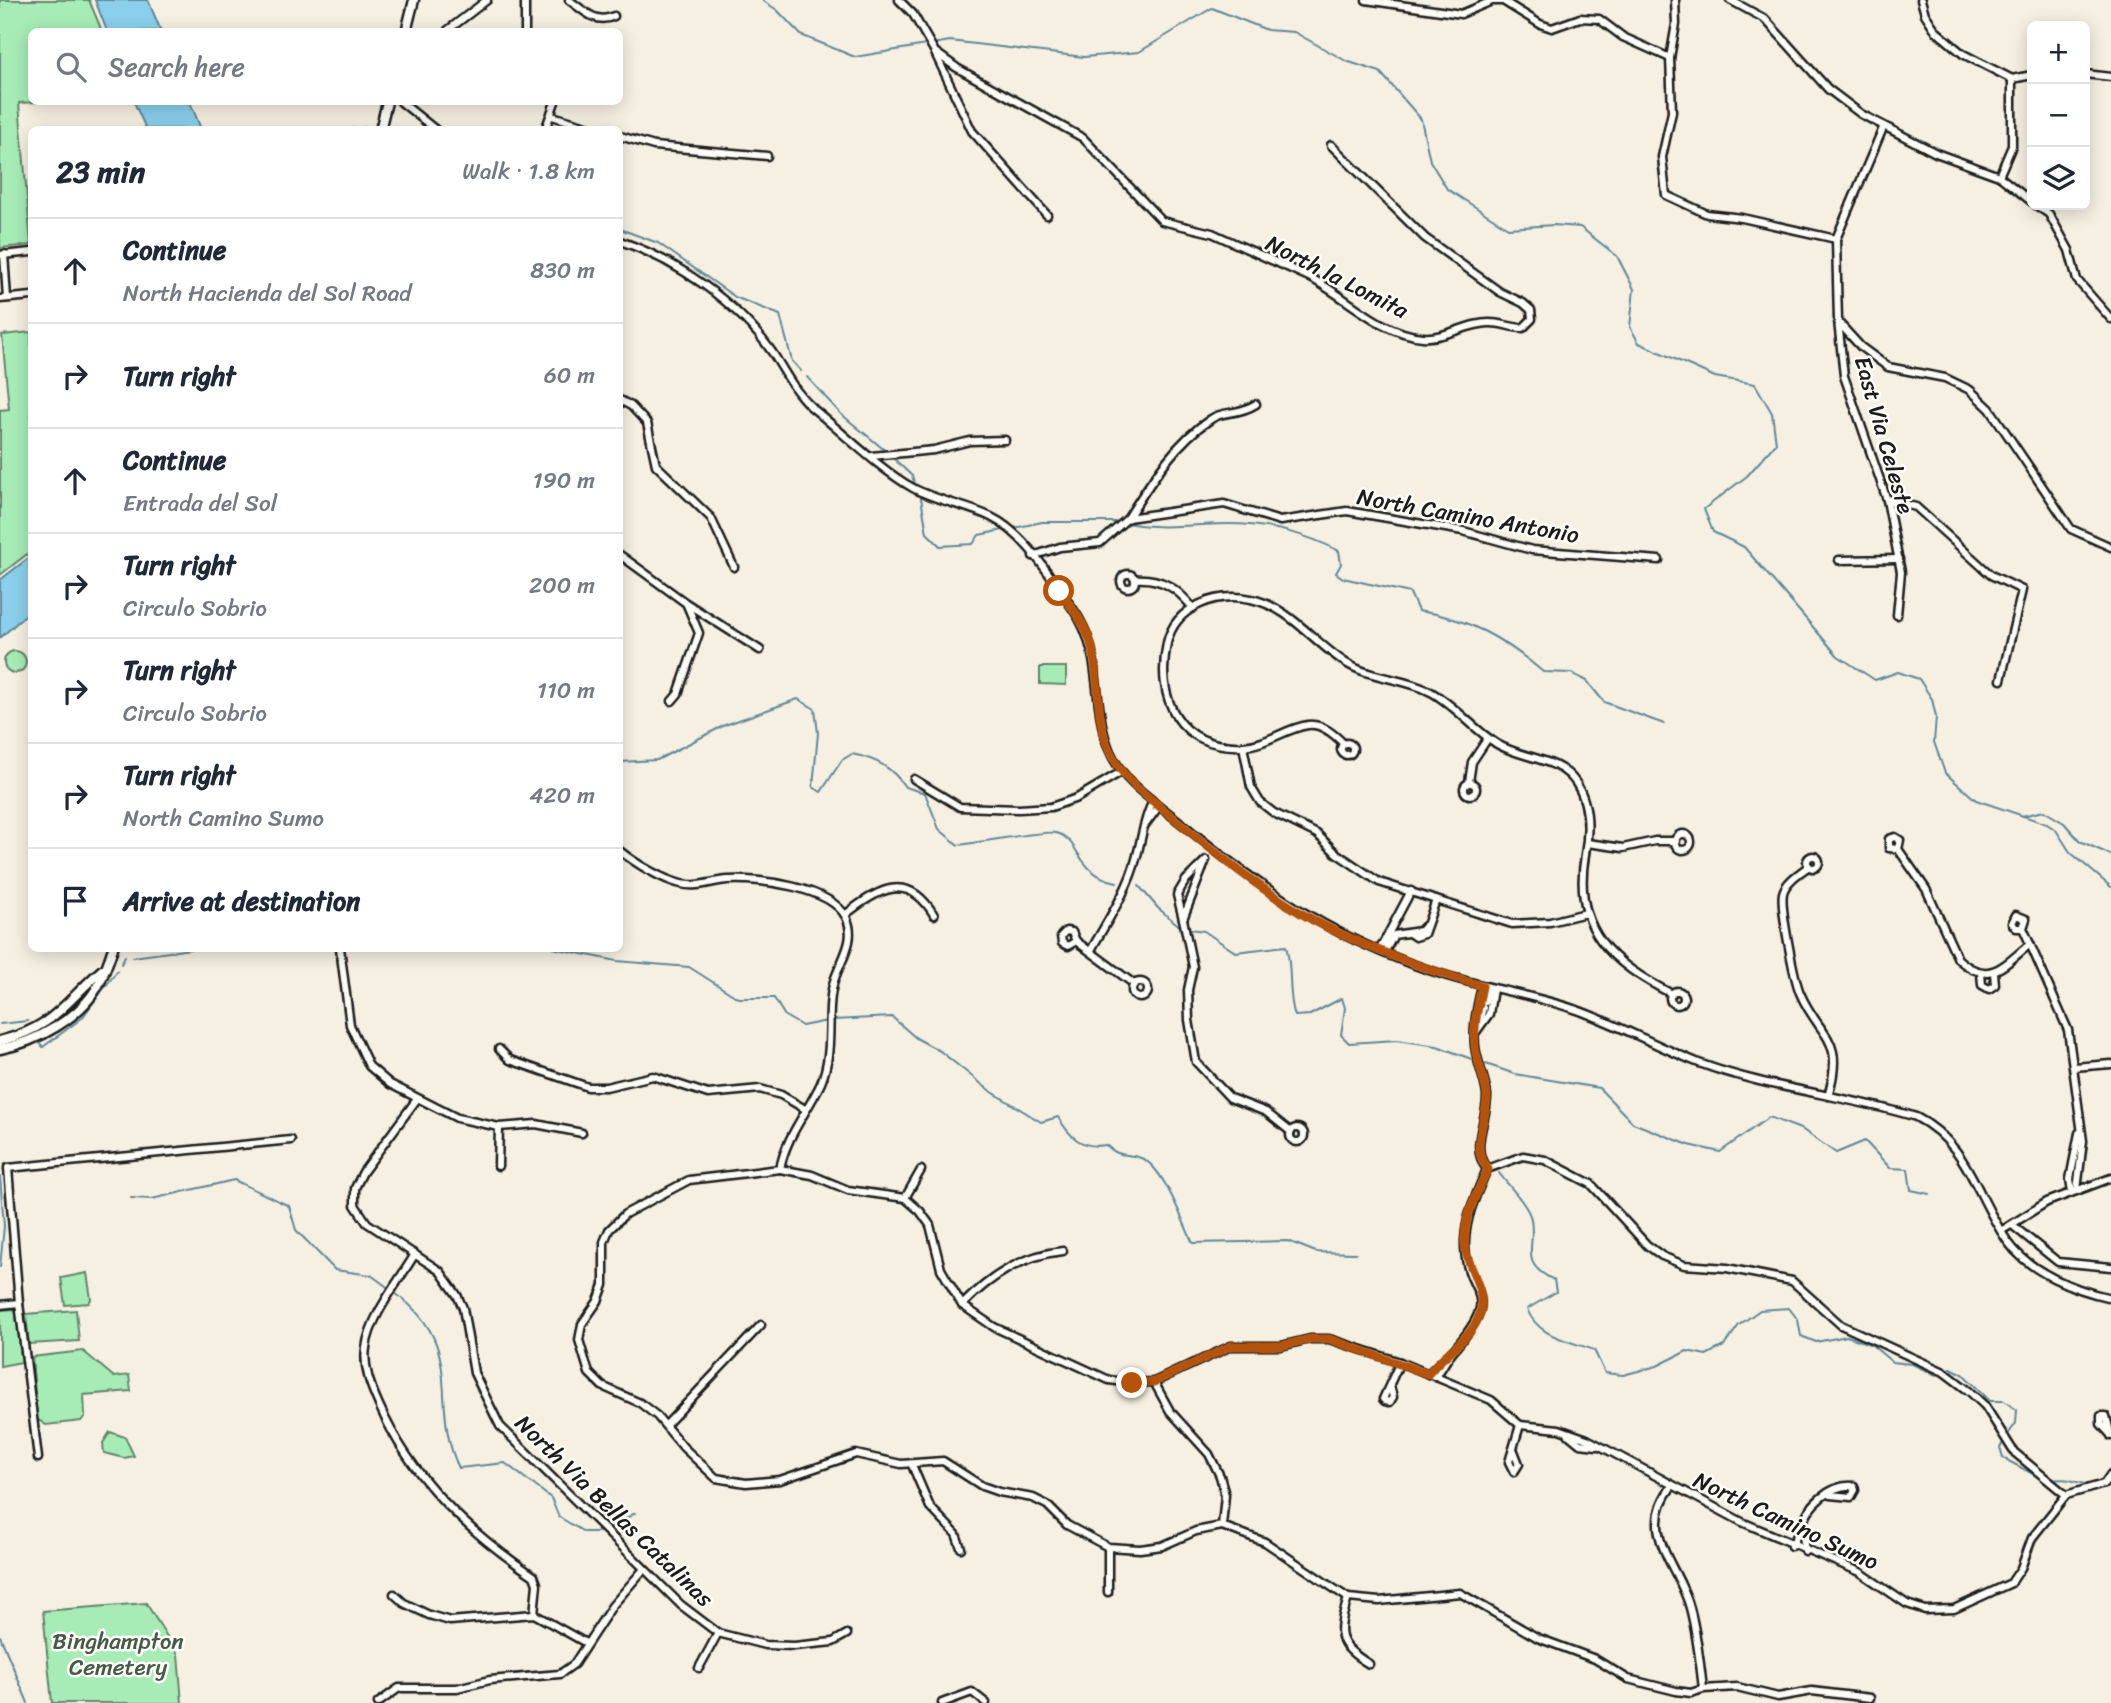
<!DOCTYPE html>
<meta charset="utf-8">
<style>
body{margin:0;font-family:Sriracha,sans-serif;background:#f6f6f7;color:#1f2937}
.controls{position:absolute;right:21px;top:21px;display:grid;overflow:hidden;border-radius:10px;box-shadow:0 4px 18px #0003}
.controls button{width:63px;height:63px;display:grid;place-items:center;padding:0;border:0;border-bottom:2px solid #e0e1e3;background:#fff;color:#1f2937;font:35px sans-serif}
.stop{position:absolute;width:21px;height:21px;margin:-16px;border:5px solid #b45309;border-radius:50%;background:#fff}
.stop.end{background:#b45309;border-color:#fff;box-shadow:0 2px 7px #0008}
.list{margin:0;padding:0;list-style:none}
h2{display:flex;justify-content:space-between;align-items:center;height:91px;margin:0;padding:0 28px;font-size:30px}
h2 small{font-size:23px;font-weight:400;color:#747a83}
.list li{display:grid;grid-template-columns:46px 1fr auto;gap:21px;align-items:center;box-sizing:border-box;height:105px;padding:0 28px;border-top:2px solid #e0e1e3}
.list b{display:block;font-size:26px;white-space:nowrap}
.list p{margin:0;font-size:23px;white-space:nowrap;color:#747a83}
.list em{font-size:23px;font-style:normal;color:#747a83}
.icon{flex:none;width:38px;height:38px;fill:none;stroke:currentColor;stroke-width:2;stroke-linecap:round;stroke-linejoin:round}
.map{position:relative;flex:none;width:2111px;height:1703px;overflow:hidden}
.search{position:absolute;background:#fff;box-shadow:0 4px 18px #0003;left:28px;top:28px;width:595px;height:77px;display:flex;align-items:center;gap:18px;box-sizing:border-box;padding:0 24px;border-radius:10px;color:#747a83;font-size:26px}
.panel{position:absolute;background:#fff;box-shadow:0 4px 18px #0003;left:28px;top:126px;width:595px;height:826px;border-radius:10px}
.map>svg:first-child{display:block}
.green{fill:#a7ecb7;stroke:#62846a;stroke-width:2}
.water{fill:#8bcfec;stroke:#5f8799;stroke-width:2}
.lines{fill:none;stroke-linecap:round;stroke-linejoin:round}
.stream{stroke:#5f8799;stroke-width:2}
.minor-casing{stroke:#1c1c1c;stroke-width:11}
.major-casing{stroke:#1c1c1c;stroke-width:13}
.minor{stroke:#fdfcf7;stroke-width:6}
.major{stroke:#fdfcf7;stroke-width:8}
.route{stroke:#b45309;stroke-width:9}
.labels{text-anchor:middle;dominant-baseline:central;stroke-width:5;stroke-linejoin:round;paint-order:stroke}
.street-label{font-size:23px;fill:#1c1c1c;stroke:#fdfcf7}
.park-label{font-size:23px;fill:#465a4a;stroke:#fdfcf7}
</style>
<div class="map">
<svg width="2111" height="1703" viewBox="0 0 2111 1703">
<rect width="100%" height="100%" fill="#f6f0e2"/>
<filter id="ink" filterUnits="userSpaceOnUse"><feTurbulence type="fractalNoise" baseFrequency=".0143" numOctaves="2"/><feDisplacementMap in="SourceGraphic" scale="14" xChannelSelector="R" yChannelSelector="G"/><feConvolveMatrix kernelMatrix="1 2 1 2 8 2 1 2 1" color-interpolation-filters="sRGB"/></filter>
<g filter="url(#ink)">
<g class="green">
<path d="M0,0H89L102,31L32,32V102H38L19,103L31,245L0,248Z"/>
<path d="M31,332V551L0,575V410L9,409L2,335Z"/>
<circle cx="15" cy="662" r="11"/>
<path d="M1040,667H1066V685L1040,684Z"/>
<path d="M87,1273L91,1299L89,1303L65,1305L61,1278Z"/>
<path d="M17,1309L22,1362L0,1366V1310Z"/>
<path d="M76,1310L79,1341L29,1344L26,1314Z"/>
<path d="M83,1351L114,1377L129,1375L131,1391L84,1395L85,1416L81,1421L46,1425L37,1419L32,1357Z"/>
<path d="M110,1432L125,1437L134,1456L124,1458L104,1453L103,1443Z"/>
<path d="M146,1603L178,1654L182,1703H52L43,1611Z"/>
</g>
<g class="water">
<path d="M95,0H148L161,31H107Z"/>
<path d="M134,102H190L201,129H146Z"/>
<path d="M31,556V610L0,638V580Z"/>
</g>
<g class="lines">
<g class="stream">
<path d="M762,0L777,10L801,35L855,57L926,45"/>
<path d="M932,44L950,41L1084,57L1139,52L1212,8L1267,30L1294,32L1346,61L1380,72L1421,119L1430,161L1447,189L1508,228L1554,225L1580,227L1617,256L1634,289L1630,327L1639,343L1715,377L1755,384L1772,413L1776,443L1747,476L1704,509L1713,532L1744,547L1838,656L1875,680L1898,672L1919,679L1932,699L1936,717L1934,742L1945,773L1976,800L2047,824L2056,830L2070,852L2111,887"/>
<path d="M338,130L370,127"/>
<path d="M620,229L658,243L735,297L780,315L792,361L801,371"/>
<path d="M807,377L841,414L887,452"/>
<path d="M891,456L912,476L915,484"/>
<path d="M921,498L927,533L940,546L973,544L979,535L1003,530"/>
<path d="M1127,523C1164,530 1193,524 1229,524C1267,524 1307,534 1339,551L1341,564L1336,573L1343,578L1410,593L1418,611C1467,617 1506,640 1543,672L1571,673L1587,681L1604,702L1664,724"/>
<path d="M1014,528L1042,522H1121"/>
<path d="M620,762L657,760L725,725L798,699L815,709L818,733L813,787L821,792L842,760L852,754C876,759 892,767 905,787L925,793L939,829L958,845C976,843 1045,830 1056,833C1081,839 1075,874 1117,882"/>
<path d="M2022,816L2044,811L2064,823L2080,841L2111,855"/>
<path d="M1139,886L1158,908L1182,928"/>
<path d="M1190,929L1204,931L1235,952L1286,946C1293,969 1287,993 1295,1016L1310,1015L1342,998L1345,1008L1341,1035L1349,1043L1397,1040L1437,1046L1474,1060"/>
<path d="M553,948L617,961L689,967L738,998H774L785,1016L802,1026L827,1021"/>
<path d="M133,957L198,948"/>
<path d="M121,964L125,956"/>
<path d="M833,1020L892,1017L916,1038L940,1051L989,1090L1041,1122L1058,1117C1070,1137 1081,1149 1106,1145C1121,1159 1125,1152 1141,1158C1164,1167 1182,1221 1193,1243L1288,1241L1316,1252L1356,1253"/>
<path d="M0,1024L28,1021"/>
<path d="M38,1041L43,1047L82,1018L117,971"/>
<path d="M1483,1063L1515,1074L1599,1088L1633,1123L1689,1145L1720,1152L1769,1117L1803,1130L1836,1153L1865,1141L1890,1168L1908,1169L1911,1190L1930,1194"/>
<path d="M1499,1173C1508,1185 1528,1205 1531,1219C1536,1249 1518,1263 1554,1280L1556,1292L1527,1309C1538,1337 1567,1340 1594,1350L1605,1373L1623,1375L1657,1366L1687,1351L1706,1355L1724,1346L1739,1325L1760,1310L1789,1308L1798,1320L1801,1336L1816,1342L1847,1336L1872,1345L1892,1362L1912,1364L1936,1375L1940,1373"/>
<path d="M0,1177L4,1226L0,1267"/>
<path d="M131,1198L152,1199L234,1180L289,1206L296,1230L335,1270L371,1275L390,1289"/>
<path d="M395,1293C469,1347 427,1402 459,1468L505,1463L551,1498L559,1517L584,1532H604"/>
<path d="M1945,1371L1951,1368L1963,1374L1990,1401H2004L2017,1410L2016,1423L2007,1436"/>
<path d="M2004,1441L2000,1448L2003,1458L2046,1481"/>
<path d="M2051,1480C2074,1477 2074,1484 2093,1485"/>
<path d="M609,1529L635,1513"/>
<path d="M0,1636L28,1703"/>
</g>
<g class="minor-casing">
<g id="minor">
<path d="M569,0C583,10 596,25 614,16"/>
<path d="M899,0L913,14L935,52L957,68L1083,138L1162,221L1212,233L1309,277C1346,296 1379,333 1423,337C1445,339 1469,322 1491,323C1502,323 1512,328 1523,328L1532,319L1531,310L1523,303L1500,292L1425,238L1331,145"/>
<path d="M1366,0L1461,14L1492,1H1503L1540,24L1552,28L1580,18L1599,19L1623,37L1670,58"/>
<path d="M1675,0L1676,24L1670,58L1672,112L1662,157L1666,195L1707,214L1742,218L1836,239"/>
<path d="M1730,0L1765,19L1828,89L1861,114L1936,153L1999,176L2032,202"/>
<path d="M1921,0L1925,14L1936,31L1963,54L2012,79L2032,75"/>
<path d="M448,30L487,0"/>
<path d="M525,32V0"/>
<path d="M935,53L972,131L1047,215"/>
<path d="M2085,74L2111,77"/>
<path d="M401,102L436,130"/>
<path d="M552,116L600,130"/>
<path d="M1883,128L1836,239L1838,321L1844,376L1887,500L1901,572L1897,615"/>
<path d="M545,130L555,102"/>
<path d="M620,136L654,146L767,156"/>
<path d="M1999,176L2012,146V79"/>
<path d="M2036,205L2049,214L2069,250L2077,280L2111,319"/>
<path d="M620,241C676,260 737,302 772,352C786,373 795,394 816,411C844,434 882,471 913,488C937,501 966,505 991,517C1026,534 1051,578 1073,609C1113,665 1080,734 1133,784C1151,801 1172,815 1191,831C1273,897 1340,942 1441,974C1486,988 1533,995 1577,1010C1619,1025 1658,1047 1699,1063C1769,1089 1845,1095 1916,1117C1969,1144 1976,1197 2008,1242C2030,1273 2075,1290 2111,1298"/>
<path d="M4,254L7,298"/>
<path d="M2,255L32,252"/>
<path d="M0,299L32,296"/>
<path d="M1839,323L1861,347L1888,367L1945,378L1970,390L1990,409L2071,529L2111,547"/>
<path d="M620,400L631,406L647,423L656,465L711,518L734,567"/>
<path d="M872,456L934,450L970,441L1005,440"/>
<path d="M1887,500L1916,507L1991,575L2022,590L2001,680"/>
<path d="M1128,518C1150,483 1175,442 1211,419C1224,410 1237,416 1256,404"/>
<path d="M620,555L686,603L760,650"/>
<path d="M1033,556L1060,547L1100,543L1128,518L1224,504L1280,521L1347,511L1463,531L1532,550L1659,560"/>
<path d="M1839,560L1899,559"/>
<circle cx="1128" cy="581" r="7"/>
<path d="M1135,579C1161,577 1177,588 1193,608"/>
<path d="M672,701L678,694L699,633L687,605"/>
<circle cx="1347" cy="749" r="6"/>
<path d="M1344,744C1335,735 1322,723 1308,725C1286,728 1266,745 1243,746C1179,749 1155,699 1167,643C1175,606 1217,592 1251,599C1290,607 1314,643 1346,663C1372,679 1404,678 1431,692C1456,706 1473,729 1497,744C1522,759 1559,757 1576,783C1590,804 1589,832 1585,855C1572,930 1612,963 1672,994"/>
<path d="M1243,746L1251,787L1260,802L1274,813L1317,834L1336,853L1379,882L1512,924L1550,922L1586,913"/>
<path d="M914,779L960,807L1019,809L1051,807L1077,798L1121,772"/>
<path d="M1469,782L1472,762L1488,738"/>
<circle cx="1470" cy="789" r="6"/>
<path d="M1145,825L1159,806"/>
<circle cx="1683" cy="842" r="8"/>
<path d="M1587,843L1623,848L1655,841H1676"/>
<path d="M1898,849L1889,848V839L1895,837L1900,840L1898,849L1926,889L1958,959C1989,987 2004,965 2030,944"/>
<path d="M620,851C635,863 661,879 681,884C698,888 712,881 728,880C759,878 830,887 846,917C857,939 842,958 835,978C824,1010 836,1046 821,1083C807,1113 786,1136 780,1169L812,1175L848,1190L905,1198L920,1211L930,1225L941,1269L962,1305L994,1327L1109,1380L1132,1383L1154,1382L1231,1346H1281L1310,1339H1329L1400,1362L1491,1400L1520,1425L1559,1429L1587,1439L1742,1522L1860,1572L1907,1604L1925,1610L1954,1609L2011,1583L2021,1568L2032,1538L2066,1495L2104,1484L2111,1474"/>
<circle cx="1813" cy="862" r="6"/>
<path d="M1206,860L1183,919L1177,895L1186,880Z"/>
<path d="M1809,866C1800,873 1786,881 1783,893C1780,907 1794,978 1800,993C1820,1039 1846,1036 1828,1096"/>
<path d="M845,915C877,889 908,871 934,915"/>
<path d="M1183,919L1193,967L1188,990L1189,1020L1196,1062L1230,1098L1266,1112L1291,1132"/>
<path d="M2023,928H2016L2012,923L2016,915L2026,919L2023,928L2068,1030L2083,1141L2077,1190"/>
<path d="M1409,933L1415,937L1424,934L1436,900"/>
<path d="M1076,941L1068,946L1062,943L1061,936L1066,931L1072,932L1076,941L1134,984"/>
<path d="M340,948L350,1025L369,1066L390,1084L457,1118L499,1127L536,1124L582,1133"/>
<path d="M1091,950C1107,921 1128,891 1136,859C1142,839 1143,820 1153,801"/>
<path d="M1379,951L1411,891"/>
<path d="M1384,953L1394,935L1420,931L1425,926"/>
<path d="M1981,973L1982,985L1989,989L1995,985L1994,972"/>
<circle cx="1140" cy="990" r="8"/>
<path d="M1482,987C1477,1006 1473,1026 1475,1046C1477,1063 1485,1078 1487,1095C1488,1120 1469,1147 1487,1169"/>
<circle cx="1677" cy="998" r="7"/>
<path d="M1485,1002L1488,988"/>
<path d="M1478,1025L1483,1008"/>
<path d="M1476,1032L1489,1014L1493,989"/>
<path d="M499,1049L510,1060L588,1087H606L653,1076L708,1094L760,1089L781,1095L805,1109"/>
<path d="M2074,1067L2111,1064"/>
<path d="M417,1099L363,1172L355,1188V1205L367,1223L440,1271L457,1295L463,1308L474,1373L500,1426L681,1605L718,1633L765,1645L794,1646L833,1642L847,1634"/>
<circle cx="1297" cy="1135" r="7"/>
<path d="M498,1166L499,1127"/>
<path d="M780,1169L689,1180L625,1214L609,1230L604,1242V1285L598,1301L582,1324L579,1340L589,1373L602,1386L640,1403L657,1416L684,1448L716,1478L746,1483L780,1480L856,1454L901,1464L943,1461L982,1486L999,1492L1033,1498L1047,1505L1067,1525L1108,1547L1140,1549L1162,1546L1196,1531L1222,1526L1265,1542L1348,1598L1379,1601L1460,1593L1538,1638L1595,1659L1628,1679L1676,1691L1691,1693L1703,1689L1737,1687L1778,1697L1812,1691L1870,1698"/>
<path d="M2072,1192L2070,1179L2079,1133"/>
<path d="M905,1198L921,1170"/>
<path d="M2012,1225L2058,1262L2111,1267"/>
<path d="M2001,1231L2047,1202L2111,1178"/>
<path d="M415,1254C398,1283 370,1316 366,1348C363,1368 371,1387 379,1405C411,1478 468,1532 534,1576L537,1584L534,1614"/>
<path d="M0,1305L19,1303"/>
<path d="M962,1305C990,1277 1022,1255 1063,1251"/>
<path d="M1451,1353C1509,1287 1463,1301 1465,1241C1466,1215 1477,1193 1487,1169L1523,1156L1545,1160L1591,1184L1647,1245L1662,1256L1684,1265L1727,1268L1792,1281L1841,1325L1944,1372L1969,1391L1985,1406L2014,1452L2066,1495"/>
<path d="M1428,1374L1451,1353L1436,1377"/>
<path d="M1154,1382L1170,1411L1209,1454L1220,1476L1225,1495L1222,1526"/>
<path d="M1390,1386L1393,1397L1390,1402L1385,1401L1383,1399L1400,1362"/>
<path d="M666,1425L761,1325"/>
<path d="M1569,1435L1580,1444L1597,1446"/>
<path d="M2111,1435L2101,1424V1416H2106L2111,1436"/>
<path d="M1514,1451L1519,1464L1514,1472L1509,1462L1520,1425"/>
<path d="M38,1458L19,1303L8,1168L291,1140"/>
<path d="M912,1465L930,1507L956,1534L961,1548"/>
<path d="M1672,1486C1636,1532 1679,1565 1690,1608C1697,1634 1700,1662 1703,1689"/>
<path d="M1802,1527C1806,1506 1832,1483 1854,1486L1855,1490L1851,1497L1830,1495"/>
<path d="M1791,1546L1802,1527L1805,1551"/>
<path d="M1108,1592V1547"/>
<path d="M394,1594L404,1603L429,1615L450,1621L534,1614L586,1643"/>
<path d="M1348,1598C1337,1634 1336,1644 1369,1664"/>
<path d="M699,1668L718,1633"/>
<path d="M378,1703L399,1688H457L490,1680L560,1674L574,1664L612,1606L644,1569"/>
<path d="M942,1703L972,1692L986,1703"/>
</g>
</g>
<g class="major-casing">
<g id="major">
<path d="M406,32L414,0"/>
<path d="M380,130L387,102"/>
<path d="M0,1041C55,1027 64,1003 102,970"/>
<path d="M0,1049C36,1042 81,1018 99,984C104,974 109,960 113,948"/>
</g>
</g>
<use href="#minor" class="minor"/>
<use href="#major" class="major"/>
</g>
</g>
<g class="lines" filter="url(#ink)">
<path class="route" d="M1059,591C1073,609 1087,626 1092,647C1105,707 1088,740 1137,788C1193,833 1250,885 1313,920C1367,949 1424,969 1482,986C1478,1006 1473,1026 1475,1047C1477,1063 1485,1078 1487,1095C1488,1120 1468,1147 1488,1169C1477,1193 1462,1219 1465,1246C1467,1267 1487,1291 1480,1313C1472,1339 1444,1353 1428,1374L1329,1339H1310L1281,1346H1231L1154,1382L1132,1383"/>
</g>
<g class="labels">
<g class="street-label">
<text transform="translate(1337 277) rotate(27)">North la Lomita</text>
<text transform="translate(1884 435) rotate(74)">East Via Celeste</text>
<text transform="translate(1468 516) rotate(10)">North Camino Antonio</text>
<text transform="translate(614 1511) rotate(44)">North Via Bellas Catalinas</text>
<text transform="translate(1786 1521) rotate(25)">North Camino Sumo</text>
</g>
<g class="park-label">
<text x="118" y="1641">Binghampton<tspan x="118" dy="26">Cemetery</tspan></text>
</g>
</g>
</svg>
<div class="controls">
<button>+</button>
<button>−</button>
<button><svg class="icon" aria-label="layers" viewBox="0 0 24 24"><path d="M12 4l9 5-9 5-9-5zM3 14l9 5 9-5"/></svg></button>
</div>
<div class="stop" style="left:1059px;top:591px"></div>
<div class="stop end" style="left:1132px;top:1383px"></div>
<div class="search"><svg class="icon" aria-label="search" viewBox="0 0 24 24"><circle cx="10" cy="10" r="6"/><path d="M15 15l6 6"/></svg>Search here</div>
<section class="panel">
<h2>23 min<small>Walk · 1.8 km</small></h2>
<ul class="list">
<li><svg class="icon" aria-label="ahead" viewBox="0 0 24 24"><path d="M12 20V5M6 11l6-6 6 6"/></svg><div><b>Continue</b><p>North Hacienda del Sol Road</p></div><em>830 m</em></li>
<li><svg class="icon" aria-label="right" viewBox="0 0 24 24"><path d="M7 20v-9h11M14 6l5 5-5 5"/></svg><div><b>Turn right</b></div><em>60 m</em></li>
<li><svg class="icon" aria-label="ahead" viewBox="0 0 24 24"><path d="M12 20V5M6 11l6-6 6 6"/></svg><div><b>Continue</b><p>Entrada del Sol</p></div><em>190 m</em></li>
<li><svg class="icon" aria-label="right" viewBox="0 0 24 24"><path d="M7 20v-9h11M14 6l5 5-5 5"/></svg><div><b>Turn right</b><p>Circulo Sobrio</p></div><em>200 m</em></li>
<li><svg class="icon" aria-label="right" viewBox="0 0 24 24"><path d="M7 20v-9h11M14 6l5 5-5 5"/></svg><div><b>Turn right</b><p>Circulo Sobrio</p></div><em>110 m</em></li>
<li><svg class="icon" aria-label="right" viewBox="0 0 24 24"><path d="M7 20v-9h11M14 6l5 5-5 5"/></svg><div><b>Turn right</b><p>North Camino Sumo</p></div><em>420 m</em></li>
<li><svg class="icon" aria-label="arrive" viewBox="0 0 24 24"><path d="M6 21V4h12l-3 4 3 4H6"/></svg><div><b>Arrive at destination</b></div></li>
</ul>
</section>
</div>
